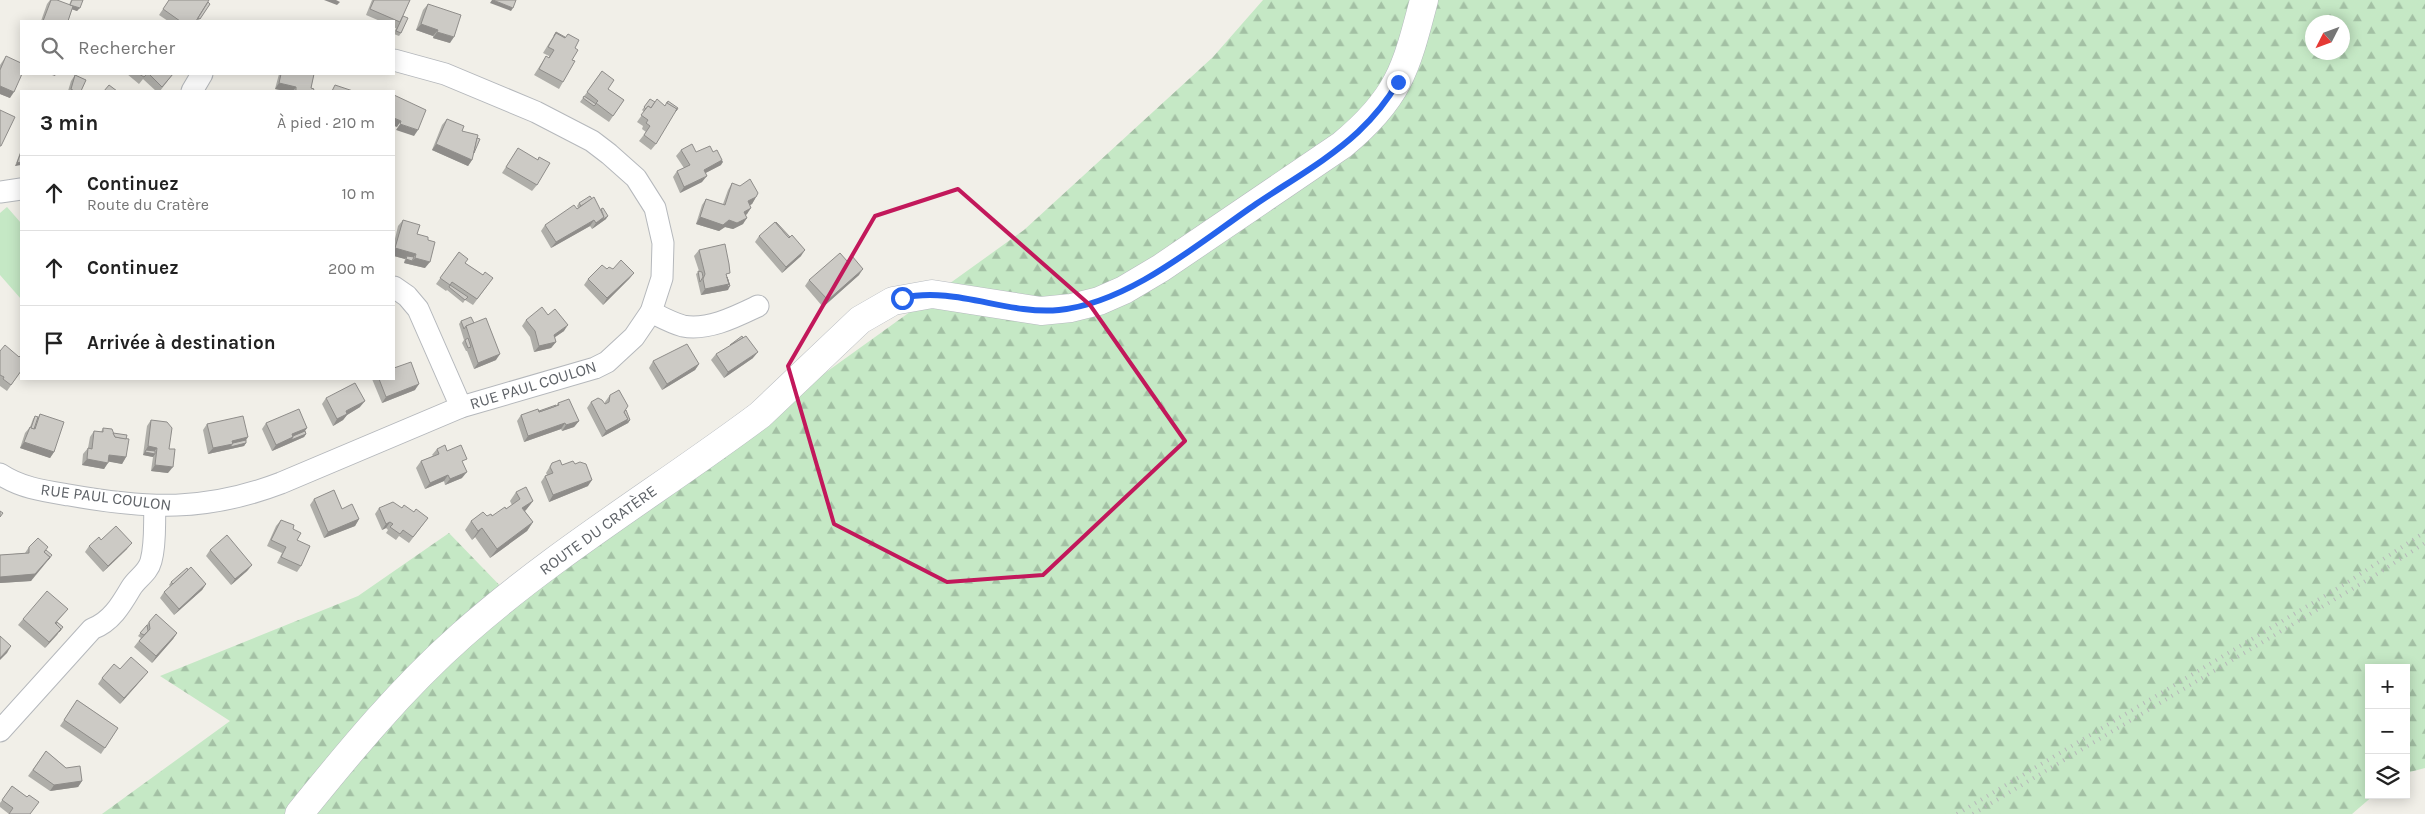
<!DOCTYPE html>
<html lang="fr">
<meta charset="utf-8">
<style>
body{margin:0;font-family:Karla,sans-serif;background:#f6f6f6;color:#222}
.controls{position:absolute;right:15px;bottom:15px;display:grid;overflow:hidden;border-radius:0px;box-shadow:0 2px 12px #0003}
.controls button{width:45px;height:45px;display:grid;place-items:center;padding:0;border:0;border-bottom:1px solid #e0e0e0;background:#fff;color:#222;font:25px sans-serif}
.compass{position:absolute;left:2305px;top:15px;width:45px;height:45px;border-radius:50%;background:#fff;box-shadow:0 2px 12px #0003;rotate:228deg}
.stop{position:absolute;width:15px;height:15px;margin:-11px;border:4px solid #2563eb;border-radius:50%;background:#fff}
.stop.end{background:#2563eb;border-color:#fff;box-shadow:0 1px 5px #0008}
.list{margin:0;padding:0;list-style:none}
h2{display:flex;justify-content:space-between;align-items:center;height:65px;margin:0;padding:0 20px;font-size:21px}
h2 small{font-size:16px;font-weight:400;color:#767676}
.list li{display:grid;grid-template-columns:32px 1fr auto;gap:15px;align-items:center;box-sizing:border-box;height:75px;padding:0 20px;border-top:1px solid #e0e0e0}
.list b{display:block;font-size:19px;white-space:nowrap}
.list p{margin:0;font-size:16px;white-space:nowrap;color:#767676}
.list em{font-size:16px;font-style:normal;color:#767676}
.icon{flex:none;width:28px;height:28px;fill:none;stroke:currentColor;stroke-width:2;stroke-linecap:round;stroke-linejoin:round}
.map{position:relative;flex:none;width:2425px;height:814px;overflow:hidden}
.search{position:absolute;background:#fff;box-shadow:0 2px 12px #0003;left:20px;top:20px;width:375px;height:55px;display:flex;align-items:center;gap:12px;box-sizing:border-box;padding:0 18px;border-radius:0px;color:#767676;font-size:19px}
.panel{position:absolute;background:#fff;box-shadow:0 2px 12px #0003;left:20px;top:90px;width:375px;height:290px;border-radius:0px}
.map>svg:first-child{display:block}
.green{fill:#c5e8c5}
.forest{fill:url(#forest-firs);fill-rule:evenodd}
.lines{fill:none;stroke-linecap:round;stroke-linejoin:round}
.street-casing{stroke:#b5b8bc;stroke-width:23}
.secondary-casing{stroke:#b6babf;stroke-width:29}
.street{stroke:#fff;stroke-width:21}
.secondary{stroke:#fff;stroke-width:28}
.rail{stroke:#b6b7b8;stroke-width:4;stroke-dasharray:1 6;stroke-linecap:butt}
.wall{fill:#afaea9}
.shaded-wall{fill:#8f8d8a}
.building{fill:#cccac5;stroke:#8f8d8a}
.route{stroke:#2563eb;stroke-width:6}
.marked{fill:none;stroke:#c2185b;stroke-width:4;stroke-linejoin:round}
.labels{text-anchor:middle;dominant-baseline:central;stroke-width:4;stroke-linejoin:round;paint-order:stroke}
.street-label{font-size:16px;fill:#5f6368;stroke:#fff}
</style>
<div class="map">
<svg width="2425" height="814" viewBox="0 0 2425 814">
<defs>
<pattern id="forest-firs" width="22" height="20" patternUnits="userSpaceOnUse" patternTransform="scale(1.25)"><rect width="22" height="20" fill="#c5e8c5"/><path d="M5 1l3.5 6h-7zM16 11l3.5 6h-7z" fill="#a3c0a4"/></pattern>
</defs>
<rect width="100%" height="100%" fill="#f1efe8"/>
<path class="green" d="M7,207L21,223V299L0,275V213Z"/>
<path class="forest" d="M1263,0H2425V768L2406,773V668H2369V795H2374L2352,814H102L230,721L160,676L358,596L449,533L512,598L1024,230L1213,57ZM2312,22H2342V52H2312Z"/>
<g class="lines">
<g class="street-casing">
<g id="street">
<path d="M192,91L202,74"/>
<path d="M0,192L21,189"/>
<path d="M394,287L407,296L418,309L461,407"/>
<path d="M651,312C661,317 672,323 683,326C708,331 737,316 758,306"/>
<path d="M0,474C21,488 44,491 69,495C148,509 205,512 281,483L461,407L595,368L607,362L634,337L651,312L662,278L663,243L655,208L636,178L609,154L592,141L536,112L445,74L394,60"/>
<path d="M0,731L92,629C111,622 121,605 131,588C137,578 148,573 151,561C156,543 154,524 155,506"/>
</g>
</g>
<g class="secondary-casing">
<path id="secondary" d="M299,814C350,751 401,689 462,635C554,553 661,489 760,415L860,320L893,301L932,294L1041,311L1071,308L1099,301L1124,290L1161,268L1342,145C1399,98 1406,69 1424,0"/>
</g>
<use href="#street" class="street"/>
<use href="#secondary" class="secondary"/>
<g class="rail">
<path d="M1957,814L2348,582L2425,532"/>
<path d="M1973,814L2374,576L2425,543"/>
</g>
</g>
<g class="wall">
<path d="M50,0H57L69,5L71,0H83L77,11L72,9L68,21H41L47,4Z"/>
<path d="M169,0L210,4L198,21H168L159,15Z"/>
<path d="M372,0H410L403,16L401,33L399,36L394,34L396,28H394V21H380L366,15Z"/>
<path d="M428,4L450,43L433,38V36L416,30L423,10Z"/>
<path d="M556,32L575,48L572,60L563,82L559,89L534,75L546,56L549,58V56L543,53Z"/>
<path d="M6,56L10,98L0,94V65Z"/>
<path d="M602,71L608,89L624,100L609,122L580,102Z"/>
<path d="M127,74H173L160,91H156L143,79L139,84Z"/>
<path d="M279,74H314L311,88L313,91H285L275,89Z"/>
<path d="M75,75L81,91H68L71,81Z"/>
<path d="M650,99L656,144L651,150L639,141L646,132L642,129L643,126L637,122L644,112L642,110Z"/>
<path d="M447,119L462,131L472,160L468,166L432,150L442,125Z"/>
<path d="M518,148L537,185L532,191L502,173Z"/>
<path d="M21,150V164L15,166Z"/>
<path d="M681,150L696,152L721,165L705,173L702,182L680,193L673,177L677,171L684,168L676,156Z"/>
<path d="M732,183L756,197L752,204L750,205L747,214L746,215L743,224L733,229L725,227L719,231L696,224L702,205L706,199L723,204L728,190Z"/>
<path d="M579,203L606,219L592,229L590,226L551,248L541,231L545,225L577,209L578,208L577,206Z"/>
<path d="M403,220L417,234L428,240L425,268L404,263L405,259L394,256V243L398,226Z"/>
<path d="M759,236L790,237L801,256L782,273L755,242Z"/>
<path d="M699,250L727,277L728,290L701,295L696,274L699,271L694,256Z"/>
<path d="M459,252L465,263L483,275L493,278L473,305L465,300L463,303L447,290L446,291L436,284Z"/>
<path d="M607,269L634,273L629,279L603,305L584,285L588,279Z"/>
<path d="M859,275L823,307L805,286L809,280Z"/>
<path d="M526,320L564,331L554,338L556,342L551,348L534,352L530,337L522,326Z"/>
<path d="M461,321L496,360L474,369L467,351H466L462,343L464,340L459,324Z"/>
<path d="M0,351L21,371L7,391L0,386Z"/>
<path d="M716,354L753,358L724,378L711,360Z"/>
<path d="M653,361L699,364L695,370L662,390L649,368Z"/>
<path d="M372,379H394L415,390L382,403Z"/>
<path d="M610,395L626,410L630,420L628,423L602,437L587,408L591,402L605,404V402Z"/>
<path d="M326,398L360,407L347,415L343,420L333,426L322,404Z"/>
<path d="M558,403L579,421L574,427L562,431L561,429L524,442L517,421L521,415L539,411L556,406Z"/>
<path d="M40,414L54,452L50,458L20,448L25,433L30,427L33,419L35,416L38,417Z"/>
<path d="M151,420L169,449L168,473L151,471L153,457L143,455L147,426Z"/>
<path d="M266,423L305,431L306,434L304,437L272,451L262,429Z"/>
<path d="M207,424L248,437L246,440V443L244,446L208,454L203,430Z"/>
<path d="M103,428L126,439V457L122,464L108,461L104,469L82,465L83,454L88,448L90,437L94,431L101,432Z"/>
<path d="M437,449L447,451L463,464L462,478L445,485L444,481L425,489L416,468L421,461L433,456L432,455Z"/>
<path d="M552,463L562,465L575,464L588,486L549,502L541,482L545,476L547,475L546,473Z"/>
<path d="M516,492L533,501L525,511L533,522L527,531L490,558L475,537L472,540L465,530L471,521L487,516H492L506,509L512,505L510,501Z"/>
<path d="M314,499L342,509L359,519L355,526L324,538L310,505Z"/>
<path d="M379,508H402L428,518L409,543L399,536L396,540L386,533L388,530L386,528L382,530L375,514Z"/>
<path d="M281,520L293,529L297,540L301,566L297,572L277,563L282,553L267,546L276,526Z"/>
<path d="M101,540L127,549L103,572L85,552L89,546Z"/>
<path d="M29,547L46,550L31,581L0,583V555L25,553Z"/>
<path d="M210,550L252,565L247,571L231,585L206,556Z"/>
<path d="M171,582L206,584L202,590L174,615L160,598L164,592L170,586L169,585Z"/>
<path d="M68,609L57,622L63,627L45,648L18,625L23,619Z"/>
<path d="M149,622L177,633L173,639L152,663L134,647L141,638L138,636Z"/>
<path d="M120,669L143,678L120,704L98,684L102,678Z"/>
<path d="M77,700L118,728L101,754L60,726Z"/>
<path d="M46,751L82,781L78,787L50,791L28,776Z"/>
<path d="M12,786L27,797L9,814L0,807V803Z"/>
</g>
<g class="shaded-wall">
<path d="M324,0H336L340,2L337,5Z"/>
<path d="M492,0H493L513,8L511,11L490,3Z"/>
<path d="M70,5L80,8L77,11L68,8Z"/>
<path d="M421,24L438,30L433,36L416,30Z"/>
<path d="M437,32L454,37L450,43L433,38Z"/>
<path d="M49,74H56L55,76Z"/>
<path d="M279,83L296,87L293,91H285L275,89Z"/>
<path d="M0,86L14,92L10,98L0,94Z"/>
<path d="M394,118L401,121L397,127L394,126Z"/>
<path d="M400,124L418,130L414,136L396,130Z"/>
<path d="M436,144L472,160L468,166L432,150Z"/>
<path d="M722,160L723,162L721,165L700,176L704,170Z"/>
<path d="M21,162V165L15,166L17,163Z"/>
<path d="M707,176L702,182L680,193L684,187Z"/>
<path d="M756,197L752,204L744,208L748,201Z"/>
<path d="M751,208L747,214L740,218L744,212Z"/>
<path d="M608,216L606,219L592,229L596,223L604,217Z"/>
<path d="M700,217L747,218L743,224L733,229L725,227L719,231L696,224Z"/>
<path d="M594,220L590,226L551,248L556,242Z"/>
<path d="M395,248L416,254L411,261L407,256L405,259L394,256V250Z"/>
<path d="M805,250L801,256L782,273L786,267Z"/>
<path d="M415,258L430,262L425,268L404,263L406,259L412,261Z"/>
<path d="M863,269L859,275L823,307L828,300Z"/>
<path d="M634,273L629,279L603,305L607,298Z"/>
<path d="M729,284L730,286L728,290L701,295L705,289Z"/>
<path d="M568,325L564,331L549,341L554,335Z"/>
<path d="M556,342L551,348L534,352L539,346Z"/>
<path d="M758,352L753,358L724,378L728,372Z"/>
<path d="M500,354L496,360L474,369L478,363Z"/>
<path d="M699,364L695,370L662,390L667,384Z"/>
<path d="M419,384L415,390L382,403L386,397Z"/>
<path d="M365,401L360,407L347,415L343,420L333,426L337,419L346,411Z"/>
<path d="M628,419L630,420L628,423L602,437L606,431Z"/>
<path d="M579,421L574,427L562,431L566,425Z"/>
<path d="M565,423L561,429L524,442L528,436Z"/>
<path d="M307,428L303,434H306L304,437L272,451L276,445L292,434Z"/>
<path d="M248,437L244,443H246L244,446L208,454L213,448L232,441Z"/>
<path d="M24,442L54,452L50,458L20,448Z"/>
<path d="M148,446L157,448L153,453L155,454L153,457L143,455Z"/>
<path d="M109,455L126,457L122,464L105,461Z"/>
<path d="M87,459L108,463L104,469L82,465Z"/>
<path d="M155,465L173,467L168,473L151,471Z"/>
<path d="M467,472L462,478L445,485L450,479Z"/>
<path d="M448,475L444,481L425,489L430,483Z"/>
<path d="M592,480L588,486L549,502L553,495Z"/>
<path d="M533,501L526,510L516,517L522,508Z"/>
<path d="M359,519L355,526L324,538L328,532Z"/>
<path d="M390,522L386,528L382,530L386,524Z"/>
<path d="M533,522L527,531L490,558L497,549Z"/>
<path d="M482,528L475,537L472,540L478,531Z"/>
<path d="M132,543L127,549L103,572L108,566Z"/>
<path d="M50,557V558L31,581L0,583V577Z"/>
<path d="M252,565L247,571L231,585L235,579Z"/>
<path d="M206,584L202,590L174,615L179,609Z"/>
<path d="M61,629L57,635L45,648L49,642Z"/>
<path d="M177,633L173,639L152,663L156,656Z"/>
<path d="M11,646L7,653L0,660V658Z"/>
<path d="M148,672L143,678L120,704L124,698Z"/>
<path d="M82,781L78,787L50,791L54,785Z"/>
</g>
<g class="building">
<path d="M51,0H57L73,6L68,21H43Z"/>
<path d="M72,0H83L80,8L70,5Z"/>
<path d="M169,0H209L196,21H180L163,9Z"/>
<path d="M374,0H410L400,22L370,9Z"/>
<path d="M493,0H516L513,8Z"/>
<path d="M208,2L210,4L200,19L198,18Z"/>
<path d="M428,4L461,15L454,37L437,32L438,30L421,24Z"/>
<path d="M403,16L408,18L401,33L396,31Z"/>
<path d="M556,32L565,37V38L556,33L554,36Z"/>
<path d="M556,33L565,38L568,34L579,40L575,48L578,50L572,60L575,61L563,82L539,69L546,56L549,58L554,50L548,47Z"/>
<path d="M6,56L21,63L22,74L14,92L0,86V70Z"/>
<path d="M602,71L614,80L608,89L624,100L613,116L596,103L598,101L587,92Z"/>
<path d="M139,74H147L144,77Z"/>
<path d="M149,74H173L162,87Z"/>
<path d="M281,74H314L311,88L314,89L313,91H296V87L279,83Z"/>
<path d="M75,75L86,80L81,91H74L71,89Z"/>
<path d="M109,85L117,91H104Z"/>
<path d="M335,85L353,91H332Z"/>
<path d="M394,95L426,110L418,130L400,124L401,121L394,118Z"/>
<path d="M584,96L596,104L594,106L583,98Z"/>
<path d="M650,99L655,102L651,108L648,106L646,109L644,107Z"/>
<path d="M657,99L665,106L667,102L677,109L656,144L644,135L650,126L646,123L648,120L641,115L648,106L651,108Z"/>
<path d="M668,101L678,108L676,111L677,109L667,103Z"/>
<path d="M0,110L15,117L1,146H0Z"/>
<path d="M447,119L464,126L462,131L478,135L472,160L436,144Z"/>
<path d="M477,138L480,139L474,153V152Z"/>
<path d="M692,144L696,152L710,146L713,152L717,150L722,160L704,170L707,176L684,187L677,171L690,165L681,150Z"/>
<path d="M518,148L538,160L539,157L550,163L537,185L506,167Z"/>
<path d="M21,152V162L17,163Z"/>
<path d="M750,179L758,193L756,197L748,201L751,208L744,212L747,218L737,223L729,220L723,225L700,217L706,199L725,205L732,183L740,186Z"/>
<path d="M590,196L592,199L581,206L579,203Z"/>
<path d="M594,197L604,217L596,223L594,220L556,242L545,225L574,205L577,209Z"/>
<path d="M603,208L608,216L602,220L604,217L601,209Z"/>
<path d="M403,220L420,225L417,234L428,237V240L435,242L430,262L415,258L416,254L395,248Z"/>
<path d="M775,222L789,238L792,235L805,250L786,267L759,236Z"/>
<path d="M776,222L790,237L789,238L776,223Z"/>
<path d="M725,244L729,264L730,273L726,274L729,284L705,289L703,279L705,274L699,250Z"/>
<path d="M459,252L468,259L465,263L483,275L485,272L493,278L477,299L452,282L450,285L440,278Z"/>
<path d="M840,253L847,261L852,256L863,269L828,300L809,280Z"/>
<path d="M407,256L414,257L412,261L406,259Z"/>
<path d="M621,260L634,273L607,298L588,279L602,265L607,269L609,267L613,269Z"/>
<path d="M698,271L702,272L703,277L700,282Z"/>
<path d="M727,277L730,286L726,287L729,284Z"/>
<path d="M450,285L468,297L465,300L449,287Z"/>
<path d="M542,307L548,315L555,309L568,325L554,335L556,342L539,346L535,331L526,320Z"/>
<path d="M471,317L474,323L466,326L464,329L461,321Z"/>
<path d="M486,318L500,354L478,363L466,326Z"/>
<path d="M742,336L743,338L730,345Z"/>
<path d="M746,336L758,352L728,372L716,354Z"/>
<path d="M468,338L471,347L468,348L465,340Z"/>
<path d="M687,344L699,364L667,384L653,361Z"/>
<path d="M5,345L19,357L20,356H21V371L11,385L3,379L4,377L0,375V351Z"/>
<path d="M411,362L419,384L386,397L379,379H394V368Z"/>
<path d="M355,383L365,401L346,411L347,414L337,419L326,398Z"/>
<path d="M619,390L628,406L624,412L628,419L606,431L591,402L598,398L602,400L605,404L609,402L610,395Z"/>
<path d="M569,399L579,421L566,425L565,423L528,436L521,415L538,409L539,412L559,405L558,403Z"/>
<path d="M556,405V406L539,412V411Z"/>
<path d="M299,409L307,428L292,434L293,437L276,445L266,423Z"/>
<path d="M626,410L630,420L626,422L628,419L624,412Z"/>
<path d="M40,414L64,422L54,452L24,442L30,427L35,429Z"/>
<path d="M35,416L38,417L34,429L31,428Z"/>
<path d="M243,416L248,437L232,441L233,444L213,448L207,424Z"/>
<path d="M151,420L167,422L172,428L169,449H175L173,467L155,465L157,448L148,446Z"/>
<path d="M103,428L112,429L115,437L129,439L126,457L109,455L108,463L87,459L88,448L92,449L94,431L103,432Z"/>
<path d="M305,431L306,434L291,440L293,437V436Z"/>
<path d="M113,433L127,435L126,439L115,437Z"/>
<path d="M246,440V443L230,447L233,443Z"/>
<path d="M445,445L447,451L461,445L467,459L462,461L467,472L450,479L448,475L430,483L421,461L439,454L437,449Z"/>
<path d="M146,450L155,451V454L145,452Z"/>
<path d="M560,460L562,465L573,461L575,464L580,462L586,464L592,480L553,495L545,476L553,473L550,467L552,463Z"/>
<path d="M526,487L533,501L522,508L533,522L497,549L482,528L478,531L471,521L483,512L487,516L491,514L492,516L505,507L506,509L520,499L516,492Z"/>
<path d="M334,490L342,509L352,504L359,519L328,532L314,499Z"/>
<path d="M393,502L402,508L404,505L414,512L416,509L428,518L413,537L403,530L400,534L390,527L393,524L390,522L386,524L379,508Z"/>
<path d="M0,511L3,513L0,517Z"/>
<path d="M281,520L294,525L293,529L301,533L297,540L310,546L301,566L281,557L286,547L271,540Z"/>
<path d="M116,526L132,543L108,566L89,546L99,537L101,540Z"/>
<path d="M227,535L252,565L235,579L210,550Z"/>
<path d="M38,538L48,547L44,552L50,557L35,574L0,577V555L29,553V547Z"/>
<path d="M46,550L52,555L48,560L50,557L44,552Z"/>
<path d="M191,567L206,584L179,609L164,592Z"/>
<path d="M187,568L188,570L173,584L171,582Z"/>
<path d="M47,591L68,609L55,623L61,629L49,642L23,619Z"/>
<path d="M156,614L177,633L156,656L139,641L150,629L149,622Z"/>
<path d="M57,622L63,627L59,632L61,629L56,624Z"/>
<path d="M147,625L148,631L144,635L140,633Z"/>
<path d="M0,636L11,646L0,658Z"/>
<path d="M131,657L148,672L124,698L102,678L114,664L120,669Z"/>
<path d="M77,700L118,728L105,748L64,720Z"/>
<path d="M46,751L66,768L80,766L82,781L54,785L33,770Z"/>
<path d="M12,786L27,797L29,795L39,802L30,814H9L13,808L2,800Z"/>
</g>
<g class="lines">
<path class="route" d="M902,298C956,286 1006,315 1059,310C1129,303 1199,243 1256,204C1290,181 1328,160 1358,132C1374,117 1387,101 1398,82"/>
</g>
<path class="marked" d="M958,189L1090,305L1185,441L1043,575L947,582L834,524L788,366L875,216Z"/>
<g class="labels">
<g class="street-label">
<text transform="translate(533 385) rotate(-17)">RUE PAUL COULON</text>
<text transform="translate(106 497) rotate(7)">RUE PAUL COULON</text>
<text transform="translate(598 530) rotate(-36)">ROUTE DU CRATÈRE</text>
</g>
</g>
</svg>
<div class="controls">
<button>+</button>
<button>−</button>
<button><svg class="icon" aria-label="layers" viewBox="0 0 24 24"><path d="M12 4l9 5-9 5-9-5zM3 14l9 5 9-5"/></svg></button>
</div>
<svg class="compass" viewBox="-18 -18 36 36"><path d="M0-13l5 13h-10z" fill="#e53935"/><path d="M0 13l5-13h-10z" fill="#767676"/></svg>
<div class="stop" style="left:902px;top:298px"></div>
<div class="stop end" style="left:1398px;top:82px"></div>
<div class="search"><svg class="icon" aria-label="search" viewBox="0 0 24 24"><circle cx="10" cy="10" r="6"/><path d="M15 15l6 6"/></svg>Rechercher</div>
<section class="panel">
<h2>3 min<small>À pied · 210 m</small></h2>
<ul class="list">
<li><svg class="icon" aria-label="ahead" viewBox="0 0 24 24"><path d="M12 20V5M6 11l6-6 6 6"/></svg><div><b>Continuez</b><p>Route du Cratère</p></div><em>10 m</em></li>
<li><svg class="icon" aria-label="ahead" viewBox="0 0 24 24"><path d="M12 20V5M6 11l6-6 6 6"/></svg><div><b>Continuez</b></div><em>200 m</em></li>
<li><svg class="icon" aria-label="arrive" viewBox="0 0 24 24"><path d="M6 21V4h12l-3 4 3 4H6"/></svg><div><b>Arrivée à destination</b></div></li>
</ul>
</section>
</div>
